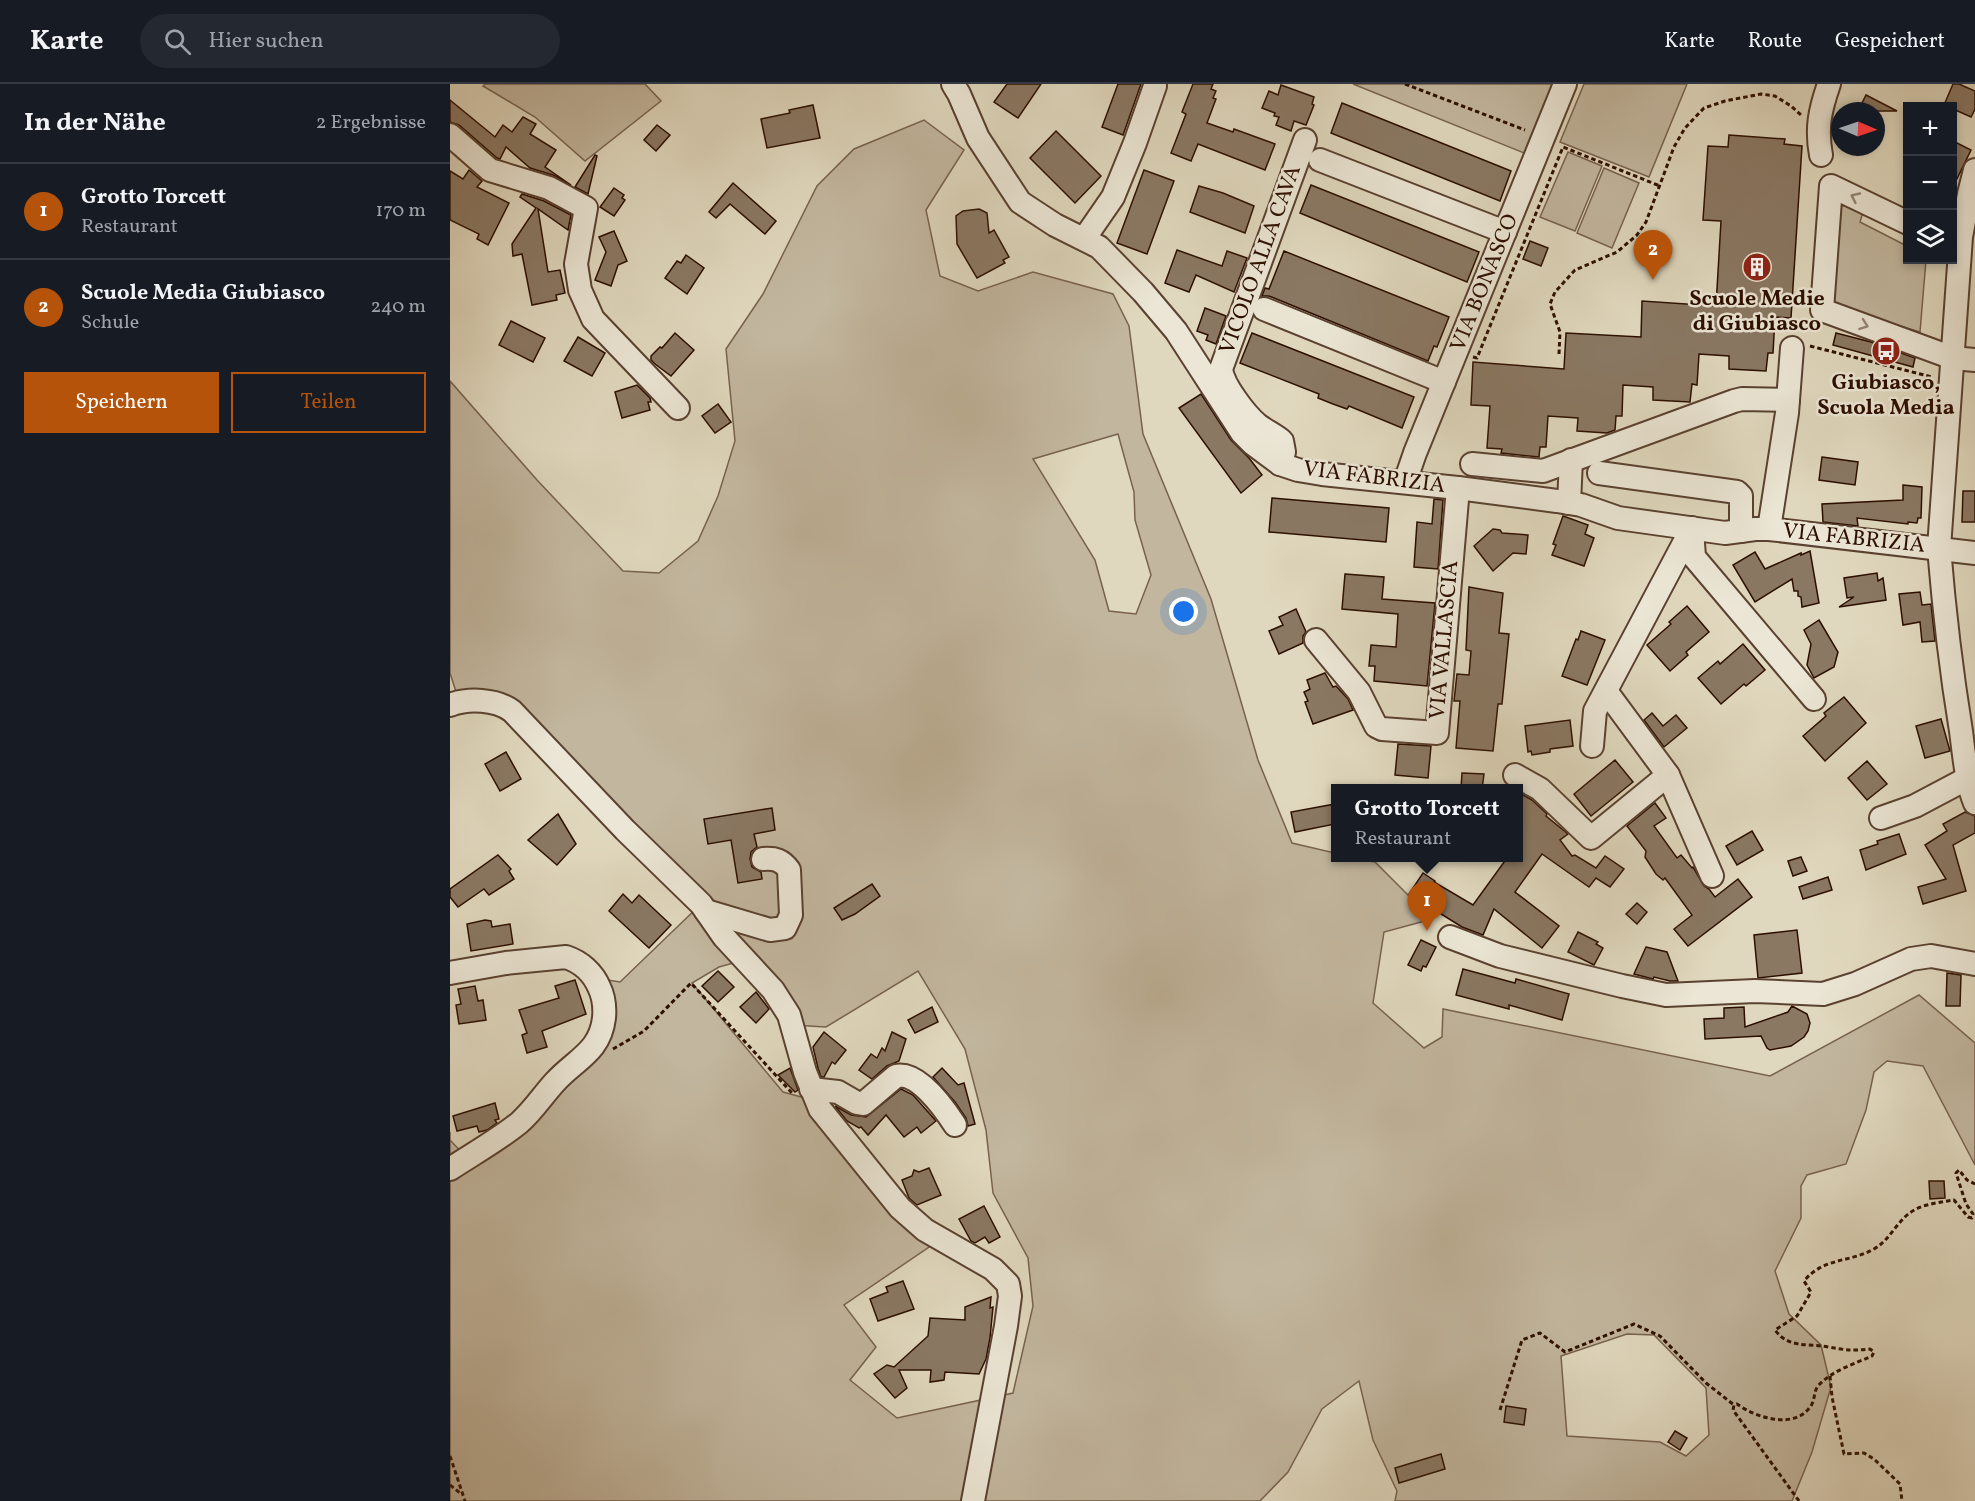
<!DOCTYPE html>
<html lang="de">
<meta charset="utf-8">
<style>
body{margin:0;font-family:Vollkorn,serif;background:#242831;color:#f1f3f6}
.controls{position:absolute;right:18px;top:18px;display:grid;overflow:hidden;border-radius:0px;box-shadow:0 3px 9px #0003}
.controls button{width:54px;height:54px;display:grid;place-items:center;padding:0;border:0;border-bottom:2px solid #363941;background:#171b24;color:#f1f3f6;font:30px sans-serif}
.compass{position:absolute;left:1381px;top:18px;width:54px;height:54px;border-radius:50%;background:#171b24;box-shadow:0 3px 9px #0003;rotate:92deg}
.you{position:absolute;left:734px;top:528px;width:21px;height:21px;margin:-15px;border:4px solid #fff;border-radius:50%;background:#1a73e8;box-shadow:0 0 0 9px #1a73e833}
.badge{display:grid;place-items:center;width:39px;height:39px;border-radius:50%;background:#b45309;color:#fff;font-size:20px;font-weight:700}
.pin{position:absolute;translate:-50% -50px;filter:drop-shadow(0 2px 3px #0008)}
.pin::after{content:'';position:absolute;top:32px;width:21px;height:18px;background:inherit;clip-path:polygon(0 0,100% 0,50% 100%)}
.popup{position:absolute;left:881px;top:700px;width:192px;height:78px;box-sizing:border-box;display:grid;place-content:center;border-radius:0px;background:#171b24;filter:drop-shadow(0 2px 4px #0005);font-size:20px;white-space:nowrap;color:#9ea1a6}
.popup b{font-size:22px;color:#f1f3f6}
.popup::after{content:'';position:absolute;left:50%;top:100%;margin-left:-12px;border:12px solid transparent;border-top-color:#171b24}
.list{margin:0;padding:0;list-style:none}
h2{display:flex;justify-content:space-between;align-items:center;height:78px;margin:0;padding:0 24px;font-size:26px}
h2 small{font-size:20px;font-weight:400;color:#9ea1a6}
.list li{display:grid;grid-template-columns:39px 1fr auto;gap:18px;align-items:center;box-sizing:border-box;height:96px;padding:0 24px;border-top:2px solid #363941}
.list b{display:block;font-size:22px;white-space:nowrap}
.list p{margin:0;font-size:20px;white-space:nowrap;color:#9ea1a6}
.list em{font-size:20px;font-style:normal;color:#9ea1a6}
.actions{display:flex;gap:12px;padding:18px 24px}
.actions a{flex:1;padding:14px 0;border:2px solid #b45309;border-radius:0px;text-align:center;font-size:21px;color:#b45309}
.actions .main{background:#b45309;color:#fff}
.icon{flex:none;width:33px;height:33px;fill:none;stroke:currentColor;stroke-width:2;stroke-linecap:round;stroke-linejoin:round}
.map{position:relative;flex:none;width:1525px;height:1417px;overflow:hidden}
header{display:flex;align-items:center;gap:36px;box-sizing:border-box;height:84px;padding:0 30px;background:#171b24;border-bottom:2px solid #363941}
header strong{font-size:28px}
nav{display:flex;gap:33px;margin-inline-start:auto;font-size:21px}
.search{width:420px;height:54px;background:#242831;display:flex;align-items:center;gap:15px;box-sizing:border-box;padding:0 21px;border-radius:33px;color:#9ea1a6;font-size:22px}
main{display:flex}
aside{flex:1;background:#171b24}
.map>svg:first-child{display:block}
.green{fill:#c2b69e;stroke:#78624f;stroke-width:1.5;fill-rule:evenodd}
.building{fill:#8a7863;stroke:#2d0f00;stroke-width:1.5}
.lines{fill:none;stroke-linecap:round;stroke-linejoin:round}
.minor-casing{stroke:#5a4130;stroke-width:26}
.path{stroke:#2d0f00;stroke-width:3;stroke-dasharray:4.5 3;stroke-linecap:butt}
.minor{stroke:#ebe6d5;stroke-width:22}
.oneway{stroke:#968575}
.labels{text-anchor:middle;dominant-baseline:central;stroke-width:5;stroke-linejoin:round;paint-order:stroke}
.street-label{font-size:22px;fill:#2d0f00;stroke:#ebe6d5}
.poi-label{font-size:22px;font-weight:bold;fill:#2d0f00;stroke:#ebe6d5}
</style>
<header>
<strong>Karte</strong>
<div class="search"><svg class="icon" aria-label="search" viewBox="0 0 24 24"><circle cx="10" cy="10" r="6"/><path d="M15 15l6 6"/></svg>Hier suchen</div>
<nav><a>Karte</a><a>Route</a><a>Gespeichert</a></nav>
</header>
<main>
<aside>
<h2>In der Nähe<small>2 Ergebnisse</small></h2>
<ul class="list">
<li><span class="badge">1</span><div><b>Grotto Torcett</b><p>Restaurant</p></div><em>170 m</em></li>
<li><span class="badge">2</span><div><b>Scuole Media Giubiasco</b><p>Schule</p></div><em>240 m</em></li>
</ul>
<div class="actions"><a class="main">Speichern</a><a>Teilen</a></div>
</aside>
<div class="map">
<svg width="1525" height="1417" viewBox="0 0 1525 1417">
<rect width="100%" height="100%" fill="#e0d8be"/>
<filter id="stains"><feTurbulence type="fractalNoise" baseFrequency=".00333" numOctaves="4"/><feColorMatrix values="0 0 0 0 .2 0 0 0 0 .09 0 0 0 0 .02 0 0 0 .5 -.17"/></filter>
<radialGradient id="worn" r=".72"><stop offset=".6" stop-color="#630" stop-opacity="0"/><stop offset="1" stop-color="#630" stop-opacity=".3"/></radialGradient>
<g class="green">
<path d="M35,0H195L211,17L135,77L85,33L33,2Z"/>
<path d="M903,0H1102L1079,71Z"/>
<path d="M1134,0H1237L1199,93L1110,58Z"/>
<path d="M474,36L514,66L476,126L490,192L528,207L583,188L663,210L679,242L693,350L761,515L808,676L842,759L885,769L886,774H906L925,778L982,835L934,848L923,919L974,964L992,953L993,925L1320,992L1469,911L1525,959V1081L1473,982L1437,977L1424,988L1416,1026L1396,1080L1357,1091L1351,1102V1134L1325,1187L1339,1230L1371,1261L1381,1303L1362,1368L1342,1417H945L947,1407L923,1356L909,1297L872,1325L838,1388L810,1417H0V1048V1056L17,1074L144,962L145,894L170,898L251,820L62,627L9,617L0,589V297L87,396L173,487L209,489L248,457L268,412L285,357L276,265L313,210L367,102L404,65ZM668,350L684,408L685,436L701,491L686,530L659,527L645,476L583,375ZM294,876L342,941L376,943L468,887L515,965L536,1046L543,1109L578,1174L583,1222L563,1309L447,1334L400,1296L426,1263L394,1221L482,1161L366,1017L333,1008L242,899L269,883ZM1177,1250L1204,1251L1256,1304L1259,1351L1236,1372L1210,1358L1117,1352L1111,1272Z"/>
<path d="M1118,68L1152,82L1125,147L1090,133Z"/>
<path d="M1154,84L1189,99L1162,164L1127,149Z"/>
<path d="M1398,121L1414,125L1410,138L1457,162L1458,176H1476L1470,248L1392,225L1384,217L1380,205L1391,122Z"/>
</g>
<g class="building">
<path d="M557,0H591L568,34L544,18Z"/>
<path d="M668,0H691L673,51L652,43Z"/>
<path d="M743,0H763L761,5L766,7L763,14L766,15L757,39L783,48L784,45L825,60L815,86L748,60L741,77L721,69L736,30L732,28Z"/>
<path d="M1503,0H1509L1525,7V25L1521,33L1503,25V22L1494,21Z"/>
<path d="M831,1L864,13L862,20L864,21L856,41L844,37L841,47L826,41L829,33L824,32L825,29L812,24L819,7L828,11Z"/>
<path d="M1416,11L1447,27H1408Z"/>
<path d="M0,16L45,53L53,41L62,48L73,33L86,40L80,50L106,66L95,83L121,101L103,91L80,84L56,63L50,75L47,74L9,41L0,38Z"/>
<path d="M892,19L1061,87L1050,117L881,49Z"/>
<path d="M363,21L370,54L317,64L311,35L340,29L339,26Z"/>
<path d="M207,41L220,51L206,67L194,56Z"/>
<path d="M606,47L651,92L625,119L580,74Z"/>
<path d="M1279,51L1335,55L1334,60L1352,62L1341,234L1325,233L1323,269H1318L1316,287L1279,285V272L1249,270L1247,301L1242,300L1240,318L1203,316V303L1173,301L1172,332H1166L1165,346L1157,349L1127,347L1128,334L1098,332L1096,363H1090L1089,373L1051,369L1052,365L1037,364L1040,322L1021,321L1023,278L1114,285L1116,249L1191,253L1192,217L1266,222L1271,137L1253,136L1258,62L1278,63Z"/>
<path d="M1503,57L1521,66L1503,103Z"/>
<path d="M145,71L147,72L138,110L125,103Z"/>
<path d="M19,86L32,97L27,103L59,119L38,161L27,155L29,150L0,136V87L13,95Z"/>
<path d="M694,86L724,97L697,170L667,159Z"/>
<path d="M283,99L326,137L315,150L280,120L266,134L259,128Z"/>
<path d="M861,101L1029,168L1017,198L850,129Z"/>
<path d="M749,102L773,109L804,122L795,149L740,128Z"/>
<path d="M164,104L174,111L172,114L175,116L164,132L150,123Z"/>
<path d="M72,110L94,117L121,131L118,146L88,125L98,188L110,186L115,209L106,211L107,216L82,221L72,170L63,172L62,160L86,124L70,113Z"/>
<path d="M529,125L537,129L539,149L544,146L559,173L553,176L555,179L527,194L507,160L506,132L513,127Z"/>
<path d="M164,147L177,177L168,181L161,202L145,196L156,168L149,153Z"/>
<path d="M1080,157L1098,164L1091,182L1073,175Z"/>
<path d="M727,166L772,182L777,167L797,174L784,208L746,191L739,208L715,199Z"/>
<path d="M834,167L999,233L987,263L984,262L978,277L819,212H812L815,204L819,205Z"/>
<path d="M236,171L254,184L237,210L215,194L227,177L231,179Z"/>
<path d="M755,224L776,232L766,260L756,256L758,251L747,247Z"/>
<path d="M61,237L95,254L83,278L49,261Z"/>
<path d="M225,249L244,266L221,292L205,280L201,276V272L210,263L212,264Z"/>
<path d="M802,249L964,313L952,344L899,322L897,325L883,320L868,314L869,310L790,279Z"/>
<path d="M1386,249L1421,258L1465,274L1463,283L1383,261Z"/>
<path d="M128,253L155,269L142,292L114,277Z"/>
<path d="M187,301L200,314L201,318H198L200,326L172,334L165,308Z"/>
<path d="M751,310L781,356L799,374L812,391L791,409L729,324Z"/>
<path d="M268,320L281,338L265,349L252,332Z"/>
<path d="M1372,373L1408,378L1405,401L1369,396Z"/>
<path d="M1453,401L1472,403L1471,434H1468L1467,439L1458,438V440L1407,434L1408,442L1373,438L1372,420L1453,416Z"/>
<path d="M1513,407H1525V438H1512Z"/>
<path d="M822,414L939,424L936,458L819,448Z"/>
<path d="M984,415L993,416L988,485L964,483L967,438L982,440Z"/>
<path d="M1113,432L1138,441L1135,450L1144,454L1134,482L1102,471L1106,461L1103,460Z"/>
<path d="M1043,445L1050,446L1052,449L1078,451L1076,470L1063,469L1043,487L1024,462Z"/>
<path d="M1360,467L1369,519L1352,523L1351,513L1348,512V507H1344L1342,495L1305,518L1283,481L1305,468L1315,485L1351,469V471Z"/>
<path d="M1427,489L1428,497L1433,494L1436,516L1389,523L1404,513L1397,514L1394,494Z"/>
<path d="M895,490L934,493L932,515L985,519L977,602L924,597L925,582H919L921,561L946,563L948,530L892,525Z"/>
<path d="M1019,503L1053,509L1049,549L1059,550L1052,620H1048L1043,667L1006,664L1010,617H1004L1007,590L1019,591L1021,567L1016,566Z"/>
<path d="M1470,508L1472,521L1481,520L1485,557L1472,558L1470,538L1453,541L1449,510Z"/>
<path d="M1237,522L1259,548L1236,568L1238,571L1220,587L1197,561L1221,540L1219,538Z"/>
<path d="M846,525L856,548L853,552V559L829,570L819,547L833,541L829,533Z"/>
<path d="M1369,536L1388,568L1384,583L1364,594L1357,581L1361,560L1354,546Z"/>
<path d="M1131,547L1155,556L1137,601L1112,592L1126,555L1128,556Z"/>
<path d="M1293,560L1315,586L1296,602L1294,600L1271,620L1248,594L1268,577L1270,580Z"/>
<path d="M875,589L883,603L886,602L898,615L903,626L863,640L855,618L858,617L854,608L860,605L857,596Z"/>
<path d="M1394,613L1416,639L1375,677L1353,652L1376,632L1374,629Z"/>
<path d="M1202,629L1213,642L1226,631L1237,644L1214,663L1194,636Z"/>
<path d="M1491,635L1500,667L1475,674L1466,642Z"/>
<path d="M1120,636L1123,662L1100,665V668L1082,671L1081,667L1078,668L1075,642Z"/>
<path d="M948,660L981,662L978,694L945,691Z"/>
<path d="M56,668L71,695L50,707L35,680Z"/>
<path d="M1165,676L1183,698L1141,732L1124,710Z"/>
<path d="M1417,677L1437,700L1417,716L1398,694Z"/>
<path d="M1012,689L1034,690L1032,705H1011Z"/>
<path d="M1071,710L1082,716L1097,730L1096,732L1118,750L1110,756L1122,772L1125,771L1146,784L1155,772L1174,785L1160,803L1146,794L1139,803L1092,770L1065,808L1109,842L1092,864L1044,825L1033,851L1012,843L959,810L973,789L985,797L984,798L1023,821L1057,774H1068V712Z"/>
<path d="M1205,719L1216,734L1204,742L1227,774L1231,771L1242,784L1243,783L1254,802L1259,805L1265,813L1288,795L1302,813L1238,862L1224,845L1242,831L1215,794L1213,796L1206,790L1195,773L1196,767L1177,742Z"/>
<path d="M885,720V740L845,748L841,728Z"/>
<path d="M322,724L325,746L304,750L307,763L301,768L300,775L302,783L311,788L312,795L288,799L281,756L258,760L254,735Z"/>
<path d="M1515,728L1525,732V749L1503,761L1516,807L1473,820L1468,803L1496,795L1475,761L1497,747L1493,740Z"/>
<path d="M108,730L126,760L107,781L78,756Z"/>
<path d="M1302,747L1313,766L1287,781L1276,762Z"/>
<path d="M1449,750L1456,770L1416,786L1410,766L1428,760L1427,757Z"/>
<path d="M48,771L61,785L59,787L64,795L39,811L34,805L8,823L0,813V805Z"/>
<path d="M1351,773L1357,787L1343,792L1338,777Z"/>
<path d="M1378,793L1382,806L1353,815L1349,803Z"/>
<path d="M422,800L430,812L405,830L392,836L384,824Z"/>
<path d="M173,810L182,819L189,811L221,841L199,864L159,827Z"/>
<path d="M1187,819L1197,828L1187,840L1176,830Z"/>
<path d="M35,836L41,837L42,843L60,840L63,860L21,867L17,840Z"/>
<path d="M1347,846L1352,889L1308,894L1304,851Z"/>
<path d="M1128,848L1148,858L1146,860L1153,864L1144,881L1118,868Z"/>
<path d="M971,856L986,863L976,883L973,882L971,887L958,881Z"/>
<path d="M1196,863L1217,868L1228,897H1220L1204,893L1203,895L1184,890Z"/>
<path d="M1013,885L1065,899L1066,895L1119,910L1112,936L1059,921V925L1006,911Z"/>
<path d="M268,887L284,903L268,918L252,902Z"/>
<path d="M1497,889L1511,891L1510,922H1496Z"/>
<path d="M125,896L136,930L92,947L97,963L77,969L72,951L77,949L69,926L109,914L105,902Z"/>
<path d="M25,902L28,917L33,916L36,936L9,940L6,921L11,920L8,905Z"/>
<path d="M306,908L319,925L306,939L290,923Z"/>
<path d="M1342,922L1357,930L1360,939L1358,947L1354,953L1341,962L1320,966L1317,964L1311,952L1255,955L1254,935L1274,934V924L1294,923L1295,943L1338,928Z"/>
<path d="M482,923L488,938L465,949L458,936Z"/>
<path d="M374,948L396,966L385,980L382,978L374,993H371L368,984L363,963Z"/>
<path d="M442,948L456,955L449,977L437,982L422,995L409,986L421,970L427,974L432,964L435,967Z"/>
<path d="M340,984L348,1006L345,1008L328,991Z"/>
<path d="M492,984L508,1001L514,999L525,1040L518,1042L516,1034L505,1018L483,993Z"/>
<path d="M451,1005L463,1011L486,1037L471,1049L467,1043L454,1053L436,1031L418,1051L411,1043L409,1044L397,1037L385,1022L401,1031L416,1033Z"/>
<path d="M45,1019L49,1035L45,1036L47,1039L37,1046L29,1048L27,1042L7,1047L3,1032Z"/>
<path d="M479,1084L491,1111L467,1121L459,1114L452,1096L462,1092L464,1086L469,1088Z"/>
<path d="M1479,1097H1494L1495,1114L1480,1115Z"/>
<path d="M534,1122L550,1153L539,1159L535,1153L525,1159L521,1157L509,1135Z"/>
<path d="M453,1197L464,1225L428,1237L420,1215L438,1208L436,1203Z"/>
<path d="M541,1213L540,1224L543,1223L540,1254L536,1275L529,1290L495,1288L494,1296L480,1298L481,1286H449L457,1304L445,1314L424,1290L437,1281L444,1283L478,1252L480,1234L515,1236V1223Z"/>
<path d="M1056,1322L1076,1325L1074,1341L1054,1338Z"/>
<path d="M1225,1347L1237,1354L1230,1366L1218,1358Z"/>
<path d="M991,1370L995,1385L949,1399L945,1384Z"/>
</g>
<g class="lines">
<g class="minor-casing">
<g id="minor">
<path d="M503,0L509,10L528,54L570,118L605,141L649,163L693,208L726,247L792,349L803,360L830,380L848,386L872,390L1008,404L1107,417L1131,421L1168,434L1275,449L1305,445H1319L1525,469"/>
<path d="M0,51L40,86L99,104L136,124L126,180L130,206L143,235L228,324"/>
<path d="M1371,71C1366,44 1370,26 1379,0"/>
<path d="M870,76L1055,148"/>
<path d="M1525,86L1519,110L1511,153L1489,464C1494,525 1501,586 1511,647C1514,670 1516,697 1525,719"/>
<path d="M1458,139L1381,102L1372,226L1503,274L1525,276"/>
<path d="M634,155L663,113L685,59L705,2"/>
<path d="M814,225L994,298"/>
<path d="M830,380L834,368L832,357C825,351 816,347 808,341C795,330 773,301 771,285L855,56"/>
<path d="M1022,380L1093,387L1284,317L1292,315L1338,316"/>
<path d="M1149,389L1287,408L1291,412V447"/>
<path d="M955,398L965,369L1115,0"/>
<path d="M1119,419L1121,376"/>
<path d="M1242,445L1244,473L1364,615"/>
<path d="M1319,445L1337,329L1342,264"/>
<path d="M866,556L909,608L926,642L932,645L987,649L1008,404"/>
<path d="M1156,607L1218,691L1262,792"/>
<path d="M0,621C18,614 46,615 62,627L175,746L251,820L274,853L323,906L339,931L355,988L370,1025L450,1124L475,1146L543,1185L558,1200L560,1212L556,1242L523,1417"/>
<path d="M1142,662L1145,627L1242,444"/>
<path d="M1065,691L1090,705L1141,754L1218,691"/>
<path d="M1431,734L1465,722L1518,694"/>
<path d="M256,827L320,846L335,844L341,831L339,786C332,776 325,774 313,775"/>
<path d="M1000,853L1050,872L1172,902L1216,911L1305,907L1373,910L1405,900L1461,875L1481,872L1525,880"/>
<path d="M0,889L56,879L116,873C131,878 143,889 149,903C154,913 155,923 154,934C150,968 126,975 105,998C93,1011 83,1027 69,1039C48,1056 23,1070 0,1085"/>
<path d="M361,1005L388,1008L407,1019L413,1020L446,992C468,987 494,1024 505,1041"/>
</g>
</g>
<g class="path">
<path d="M955,0L1075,46"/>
<path d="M1360,262L1482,293"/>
<path d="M1109,270L1110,248L1100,220L1105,208L1125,186L1167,168L1187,151L1196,138L1224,63L1235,44L1254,24L1275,17L1311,10L1325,12L1341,22L1352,32"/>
<path d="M1023,273L1027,274L1113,63L1210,102"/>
<path d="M163,965L194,947L241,899L342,1009"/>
<path d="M1380,1292L1382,1313L1394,1370L1414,1369L1424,1375L1450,1400L1452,1417"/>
<path d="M1050,1326L1072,1256L1090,1249L1115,1268L1184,1240L1210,1252L1256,1299L1284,1321"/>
<path d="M0,1372L15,1417"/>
<path d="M0,1401L10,1409"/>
<path d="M1349,1417L1283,1326L1284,1321L1287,1320C1306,1334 1347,1347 1362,1320C1365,1314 1364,1307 1368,1302C1381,1287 1404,1280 1422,1272L1424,1268L1420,1265C1401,1267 1396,1266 1378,1263C1358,1259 1339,1265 1325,1246L1347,1232L1361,1208L1354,1197C1374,1173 1399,1179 1424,1165C1438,1157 1444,1143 1456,1132C1469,1120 1487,1119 1504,1116L1518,1133L1522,1134L1523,1130L1516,1120L1506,1089L1509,1086L1517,1096L1525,1100"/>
</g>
<use href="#minor" class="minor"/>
</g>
<defs><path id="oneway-chevron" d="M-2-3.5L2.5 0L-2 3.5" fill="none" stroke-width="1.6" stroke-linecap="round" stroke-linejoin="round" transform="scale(1.5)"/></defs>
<g class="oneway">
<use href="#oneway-chevron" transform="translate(1405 113) rotate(-155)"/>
<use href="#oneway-chevron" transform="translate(1414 241) rotate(20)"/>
</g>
<defs>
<g id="building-disc" transform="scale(1.5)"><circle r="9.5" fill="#8f2418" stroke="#ebe6d5"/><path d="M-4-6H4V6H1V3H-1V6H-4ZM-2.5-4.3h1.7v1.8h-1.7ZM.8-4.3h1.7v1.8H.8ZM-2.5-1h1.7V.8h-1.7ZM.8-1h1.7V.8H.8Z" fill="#fff"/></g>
<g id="bus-disc" transform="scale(1.5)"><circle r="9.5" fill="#8f2418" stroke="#ebe6d5"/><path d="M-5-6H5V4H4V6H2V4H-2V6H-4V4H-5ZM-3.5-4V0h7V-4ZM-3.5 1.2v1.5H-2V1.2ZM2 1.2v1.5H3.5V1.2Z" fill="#fff"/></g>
</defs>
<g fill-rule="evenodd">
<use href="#building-disc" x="1307" y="183"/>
<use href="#bus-disc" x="1436" y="267"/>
</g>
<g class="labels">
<g class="street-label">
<text transform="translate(811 176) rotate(-70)">VICOLO ALLA CAVA</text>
<text transform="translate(1035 199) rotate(-68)">VIA BONASCO</text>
<text transform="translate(924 394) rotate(7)">VIA FABRIZIA</text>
<text transform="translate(1404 455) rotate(6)">VIA FABRIZIA</text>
<text transform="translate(995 556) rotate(-85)">VIA VALLASCIA</text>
</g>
<g class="poi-label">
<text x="1307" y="215">Scuole Medie<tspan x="1307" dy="25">di Giubiasco</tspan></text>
<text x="1436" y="299">Giubiasco,<tspan x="1436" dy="25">Scuola Media</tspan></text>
</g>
</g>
<rect width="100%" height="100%" filter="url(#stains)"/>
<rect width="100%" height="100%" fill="url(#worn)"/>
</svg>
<div class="controls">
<button>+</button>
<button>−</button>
<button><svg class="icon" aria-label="layers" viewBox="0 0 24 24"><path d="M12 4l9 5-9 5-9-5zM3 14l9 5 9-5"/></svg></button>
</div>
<svg class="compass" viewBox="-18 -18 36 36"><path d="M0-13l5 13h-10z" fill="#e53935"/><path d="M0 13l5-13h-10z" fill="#9ea1a6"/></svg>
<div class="you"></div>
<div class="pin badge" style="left:977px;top:847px">1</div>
<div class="popup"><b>Grotto Torcett</b>Restaurant</div>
<div class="pin badge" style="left:1203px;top:196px">2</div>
</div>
</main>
